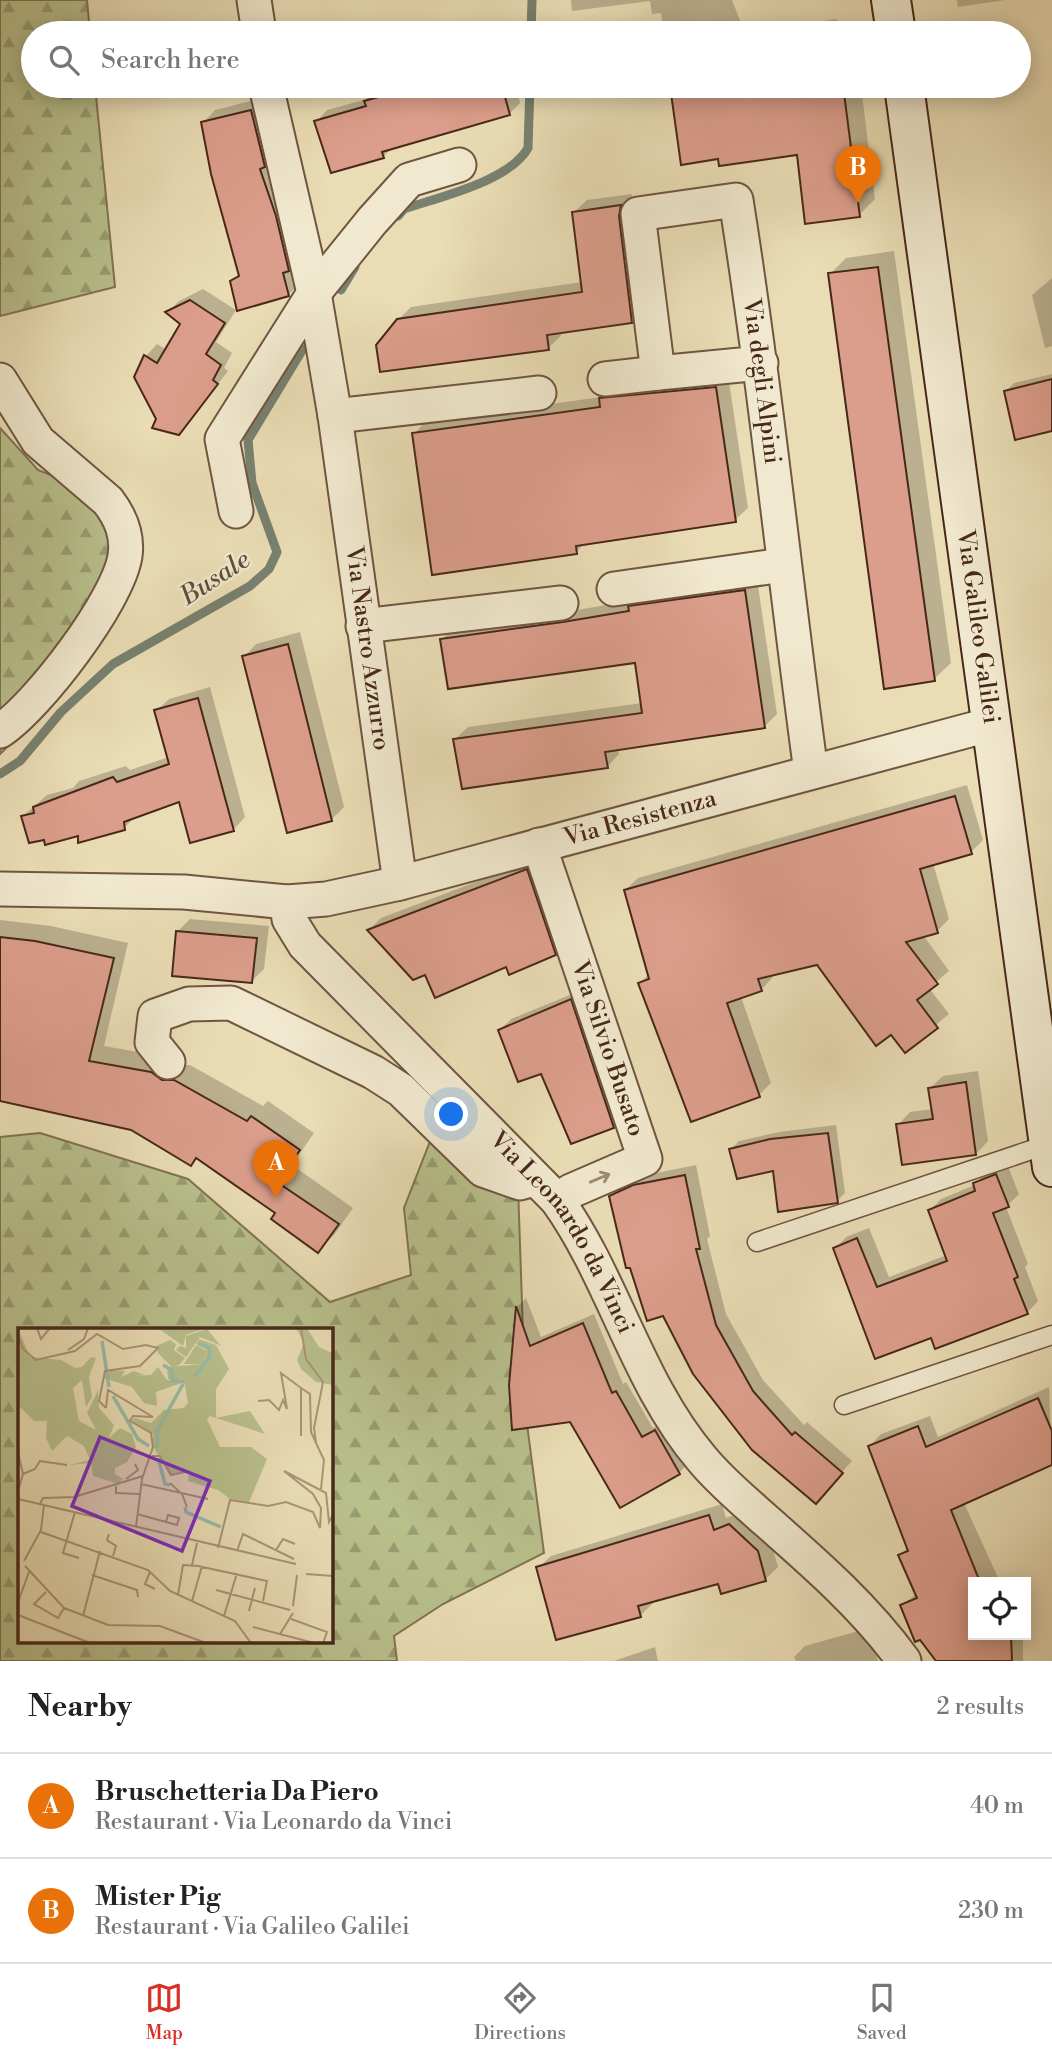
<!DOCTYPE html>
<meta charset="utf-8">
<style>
body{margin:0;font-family:"Libre Bodoni",serif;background:#f2f2f2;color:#222}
.controls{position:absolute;right:21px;bottom:21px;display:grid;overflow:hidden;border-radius:0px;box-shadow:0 4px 18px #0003}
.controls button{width:63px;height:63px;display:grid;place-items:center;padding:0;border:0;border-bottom:2px solid #e0e0e0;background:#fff;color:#222;font:35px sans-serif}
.you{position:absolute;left:452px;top:1115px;width:24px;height:24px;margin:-18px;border:5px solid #fff;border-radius:50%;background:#1a73e8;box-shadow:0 0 0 10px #1a73e833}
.badge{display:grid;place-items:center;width:46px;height:46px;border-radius:50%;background:#d93025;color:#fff;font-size:23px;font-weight:700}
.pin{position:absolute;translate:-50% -58px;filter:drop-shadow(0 2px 4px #0008)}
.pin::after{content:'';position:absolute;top:37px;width:24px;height:21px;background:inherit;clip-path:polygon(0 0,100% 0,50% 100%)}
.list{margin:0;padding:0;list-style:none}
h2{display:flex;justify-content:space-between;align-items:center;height:91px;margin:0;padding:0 28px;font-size:30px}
h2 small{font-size:23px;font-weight:400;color:#767676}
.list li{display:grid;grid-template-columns:46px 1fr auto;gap:21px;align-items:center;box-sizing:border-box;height:105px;padding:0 28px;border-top:2px solid #e0e0e0}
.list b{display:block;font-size:26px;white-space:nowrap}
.list p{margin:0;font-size:23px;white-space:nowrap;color:#767676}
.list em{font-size:23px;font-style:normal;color:#767676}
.icon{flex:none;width:38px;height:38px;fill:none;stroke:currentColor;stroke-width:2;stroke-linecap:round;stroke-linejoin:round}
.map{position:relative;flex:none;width:1052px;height:1661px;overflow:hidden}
.search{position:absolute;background:#fff;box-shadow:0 4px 18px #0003;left:21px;right:21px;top:21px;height:77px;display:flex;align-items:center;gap:18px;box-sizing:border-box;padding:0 24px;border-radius:38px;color:#767676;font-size:26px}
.sheet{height:301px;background:#fff}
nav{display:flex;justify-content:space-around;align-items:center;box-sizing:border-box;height:98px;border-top:2px solid #e0e0e0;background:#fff;font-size:19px;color:#767676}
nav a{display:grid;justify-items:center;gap:4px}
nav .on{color:#d93025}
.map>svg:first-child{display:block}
.forest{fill:url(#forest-firs);stroke:#807453;stroke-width:2;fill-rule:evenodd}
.shadow{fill:#0003}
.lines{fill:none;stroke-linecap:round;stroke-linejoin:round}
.stream{stroke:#788170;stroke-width:9}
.building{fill:#dc9e8c;stroke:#48281a;stroke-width:2}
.service-casing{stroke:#705541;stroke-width:21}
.minor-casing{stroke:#705541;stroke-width:37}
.secondary-casing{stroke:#48281a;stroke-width:42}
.service{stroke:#f1e9cf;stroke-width:18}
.minor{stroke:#f1e9cf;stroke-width:33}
.secondary{stroke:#f1e9cf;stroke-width:38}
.oneway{stroke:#9c8874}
.labels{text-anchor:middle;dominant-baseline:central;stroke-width:5;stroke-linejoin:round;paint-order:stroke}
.street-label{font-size:24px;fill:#48281a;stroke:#f1e9cf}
.water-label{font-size:26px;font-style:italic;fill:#5c4d3e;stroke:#f1e9cf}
.inset-river{fill:none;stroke:#98bda9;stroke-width:3.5}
.inset-road{fill:none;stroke:#a99577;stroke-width:2}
.view{fill:#7b2cbf;fill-opacity:0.15;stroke:#7b2cbf;stroke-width:3.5}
.inset-edge{fill:none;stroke:#48281a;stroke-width:3.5}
</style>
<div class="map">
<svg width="1052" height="1661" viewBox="0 0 1052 1661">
<defs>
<pattern id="forest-firs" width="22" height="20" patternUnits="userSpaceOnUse" patternTransform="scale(1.75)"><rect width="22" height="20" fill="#b8c08c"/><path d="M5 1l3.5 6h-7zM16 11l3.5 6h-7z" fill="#989c72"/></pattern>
</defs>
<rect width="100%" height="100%" fill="#eaddb5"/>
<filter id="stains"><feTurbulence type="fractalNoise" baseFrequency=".00286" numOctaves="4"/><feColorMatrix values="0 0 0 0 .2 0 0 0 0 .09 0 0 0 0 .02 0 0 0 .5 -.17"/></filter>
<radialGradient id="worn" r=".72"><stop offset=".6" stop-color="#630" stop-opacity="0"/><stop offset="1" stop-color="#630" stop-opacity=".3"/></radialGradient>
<g class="forest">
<path d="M0,0H87L90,33H33V86H95L115,287L0,316Z"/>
<path d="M0,428L38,470L122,504L137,547L55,700L0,754Z"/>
<path d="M40,1133L188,1179L330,1302L411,1275L404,1208L431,1139L518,1186L523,1333L514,1326L544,1553L443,1604L394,1636L397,1661H0V1137ZM19,1330H331V1642H19Z"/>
</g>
<g class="shadow">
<path d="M571,0H732L745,33L837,19L839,33H664L661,13L652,14L650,1L572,11Z"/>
<path d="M957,0H1005L958,7Z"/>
<path d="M461,23L462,33H406Z"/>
<path d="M366,86H516L520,103L509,114L393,147L383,157L316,122L327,110L367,99Z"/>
<path d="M671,86H861L875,199L859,215L798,153L719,157L682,163Z"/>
<path d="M263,98L301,282L288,295L232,281L240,273L203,123L215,110Z"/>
<path d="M632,194L631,203L644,309L631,321L560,332L561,336L548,348L398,320L411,307L582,282L574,212L587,200Z"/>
<path d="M894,251L951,663L934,679L830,274L846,258Z"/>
<path d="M1052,278V346L1045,348L1032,295Z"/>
<path d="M203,289L236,310L216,342L232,353L224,368L228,371L179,433L157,419L136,377L146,356L157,344L167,350L182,324L168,312L179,301Z"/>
<path d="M1052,374V429L1006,391L1014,383Z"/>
<path d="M728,375L748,508L735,520L585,543L576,552L414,434L426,421L602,397L613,386Z"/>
<path d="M757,579L777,714L764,727L618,749L619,754L607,767L455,739L468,727L642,703L637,661L442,639L454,627L577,610Z"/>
<path d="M300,632L344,807L331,820L244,657L256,644Z"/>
<path d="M210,687L245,817L233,830L180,800L137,815L124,828L45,838L23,816L47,795L73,788L79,781L126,766L130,770L169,757L156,711L169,699Z"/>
<path d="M967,785L983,840L971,852L933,863L949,919L937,931L923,935L949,971L929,988L949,1014L906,1050L892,1032L818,963L772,974L773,977L761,990L741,997L771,1083L759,1095L640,983L649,974L625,890L638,878Z"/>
<path d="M539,858L567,941L555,953L507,964L426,973L369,930L381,918Z"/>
<path d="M190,919L269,926L264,969L251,982L177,932Z"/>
<path d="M0,920L51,926L128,943L104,1046L167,1057L178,1065H190L263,1106L268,1101L314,1133L292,1165L353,1208L334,1235L318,1251L277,1213L198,1157L191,1164L131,1128L0,1100Z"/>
<path d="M582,990L624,1115L613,1126L542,1071L500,1030L511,1019Z"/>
<path d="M978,1071L988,1141L976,1154L898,1125L910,1112L933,1109L930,1088L943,1076Z"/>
<path d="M836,1125L845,1193L837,1201L731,1149L739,1141L779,1132Z"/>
<path d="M1007,1164L1019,1194L1006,1207L1028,1264L1025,1267L1038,1301L1027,1313L932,1336L876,1357L835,1249L846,1237L869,1228L889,1277L947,1255L930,1210L941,1199L975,1185L986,1172Z"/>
<path d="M696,1165L710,1236L707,1239L726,1314L763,1380L804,1425L807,1422L852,1461L816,1501L611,1196L622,1185L646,1175Z"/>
<path d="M526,1298L541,1337L594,1314L623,1384L626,1382L653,1428L665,1421L689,1462L679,1473L571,1420L511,1385L517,1307Z"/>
<path d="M1049,1387L1052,1463L964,1503L1000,1582H973V1635H1023V1661H938L902,1606L917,1593L901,1555L908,1547L870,1446L881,1434L930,1416L938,1437Z"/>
<path d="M722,1504L726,1518L742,1512L770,1539L778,1567L765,1580L719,1582L652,1600L653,1603L640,1616L538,1568L551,1556Z"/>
<path d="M869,1628L878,1661H796L794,1657L805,1646Z"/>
<path d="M655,1647L658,1661H614Z"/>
</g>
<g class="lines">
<g class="stream">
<path d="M531,33L532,0"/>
<path d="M398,216L404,209C439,197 510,181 528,148L530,86"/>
<path d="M341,290L355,267"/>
<path d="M0,774L20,761L61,712L113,664L250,586L269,569L277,552L252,483L248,440L303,349"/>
</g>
</g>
<g class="building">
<path d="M418,86L426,95L454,86H502L510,115L382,152L384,158L331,173L314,121L366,106L364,101Z"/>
<path d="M670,86H827L828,95L844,93L860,217L805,224L797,155L719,166L718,159L681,165Z"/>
<path d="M251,110L265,167L260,169L276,216L289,271L283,273L289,296L237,311L230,281L239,276L211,174L201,122Z"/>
<path d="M621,205L619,216L632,323L547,335L549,350L380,372L376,345L397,319L582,292L572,212Z"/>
<path d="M878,267L935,681L884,689L828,273Z"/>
<path d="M190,300L225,323L206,354L221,365L213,380L218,384L179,435L152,428L156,419L134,377L144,355L157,363L180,324L165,312Z"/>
<path d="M1052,379V431L1015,440L1004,391Z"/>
<path d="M716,387L736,522L576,546L577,554L432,575L412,433L600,407L599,398Z"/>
<path d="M745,590L765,728L605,752L608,768L462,789L453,739L642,713L635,663L448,689L440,639L563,622L629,611L628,606Z"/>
<path d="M288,644L332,821L287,833L242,656Z"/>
<path d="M198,698L234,831L190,843L179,802L124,822L125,830L78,843V836L45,845L44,840L29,843L21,816L34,813L33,807L113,777L117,782L169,764L154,710Z"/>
<path d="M955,796L972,854L920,869L938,933L906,942L938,984L917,1000L938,1028L905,1053L891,1035L876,1046L817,965L758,979L762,991L727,1003L760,1097L691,1122L638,983L649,979L624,890Z"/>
<path d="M527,869L556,955L509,975L506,967L435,998L425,975L413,980L367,930Z"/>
<path d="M176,931L257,938L252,983L172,976Z"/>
<path d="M0,937L35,941L114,958L89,1061L151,1072L162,1080H174L247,1121L251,1116L300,1150L277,1182L339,1224L318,1253L271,1219L275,1213L196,1158L191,1166L131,1130L0,1101Z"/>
<path d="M571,999L614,1128L571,1144L541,1074L518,1082L498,1030Z"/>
<path d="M966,1082L976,1155L902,1165L896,1124L933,1119L928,1088Z"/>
<path d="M828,1133L838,1203L778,1212L773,1171L737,1179L729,1149L770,1139Z"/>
<path d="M996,1174L1009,1207L993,1213L1018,1277L1014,1279L1028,1314L935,1349L931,1338L875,1359L833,1248L857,1238L877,1287L947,1261L928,1210L975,1191L973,1183Z"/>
<path d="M685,1175L700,1249H696L716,1325L753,1391L792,1435L795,1432L843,1473L816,1504L752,1450L693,1374L663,1316L647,1321L630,1268H626L609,1196L633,1185Z"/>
<path d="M516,1306L530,1346L583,1323L612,1393L616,1391L642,1437L655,1430L680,1474L620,1508L570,1422L512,1430L509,1385Z"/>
<path d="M1038,1398L1052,1431V1465L951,1510L980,1582H973V1637L1011,1635L1012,1661H936L920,1640L915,1642L900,1605L917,1598L898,1555L908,1551L868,1446L918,1426L926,1447Z"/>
<path d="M709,1515L714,1530L729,1524L758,1551L766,1581L721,1594L718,1584L638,1606L641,1617L556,1640L536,1567Z"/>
</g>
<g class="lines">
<g class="service-casing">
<g id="service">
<path d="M757,1242L1049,1144"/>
<path d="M844,1405L1052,1335"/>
</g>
</g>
<g class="minor-casing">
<g id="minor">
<path d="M254,0L259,33"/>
<path id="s1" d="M266,86L314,293L335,416L400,883"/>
<path id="s2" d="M761,363L658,373L638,214L736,200C766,390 785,581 811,772"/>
<path d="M605,379L658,373"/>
<path d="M0,380L38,441L108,501C121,518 128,535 125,556C118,601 38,706 0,731"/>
<path d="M335,416L539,393"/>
<path d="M236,511L222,439L314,293L372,221L409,180L459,165"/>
<path d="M614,589L783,565"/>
<path d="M363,626L561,603"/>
<path id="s3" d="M539,845L645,1159L571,1191L557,1200"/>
<path id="s4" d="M0,889L184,892L287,902L326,899L400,883L992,724"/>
<path id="s5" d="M287,902L289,919L305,945L557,1200C614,1280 637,1383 702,1459C720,1481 742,1499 763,1518C813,1562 865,1607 904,1661"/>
<path d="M168,1062L152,1042L155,1016L189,1004L231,1003L373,1072L401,1090L483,1170L520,1183L534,1179"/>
</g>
</g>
<g class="secondary-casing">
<g id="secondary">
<path d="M891,0L896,33"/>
<path id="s6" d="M904,86L1052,1167"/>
</g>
</g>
<use href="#service" class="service"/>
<use href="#minor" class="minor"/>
<use href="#secondary" class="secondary"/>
</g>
<defs><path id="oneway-shaft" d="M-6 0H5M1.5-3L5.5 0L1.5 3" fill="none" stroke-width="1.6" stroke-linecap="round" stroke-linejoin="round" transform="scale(1.75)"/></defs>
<use class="oneway" href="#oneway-shaft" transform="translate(600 1178) rotate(-23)"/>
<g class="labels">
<g class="street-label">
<text stroke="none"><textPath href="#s2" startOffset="546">Via degli Alpini</textPath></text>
<text stroke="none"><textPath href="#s6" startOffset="546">Via Galileo Galilei</textPath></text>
<text stroke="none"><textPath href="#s1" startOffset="572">Via Nastro Azzurro</textPath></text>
<text stroke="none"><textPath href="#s4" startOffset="651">Via Resistenza</textPath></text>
<text stroke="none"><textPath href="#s3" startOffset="215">Via Silvio Busato</textPath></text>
<text stroke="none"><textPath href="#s5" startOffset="436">Via Leonardo da Vinci</textPath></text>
</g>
<g class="water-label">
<text transform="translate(215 578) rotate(-33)">Busale</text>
</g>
</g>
<g transform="translate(18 1328)">
<rect width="315" height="315" fill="#eaddb5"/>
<path d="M189,1L203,18L182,9L168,29L158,22L162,18L168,20V8ZM178,17L189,23L185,36H166ZM140,39L149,52L166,54L138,64L139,78L126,75L114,59L85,50L93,42L107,43L103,49L116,43L126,47L116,48L133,47Z" fill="#b8c08c"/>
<path d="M0,0L12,29L43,32L57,40L64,39L73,29L78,30L71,49L74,69L68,79L64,52L55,60L61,93L78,102L69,85L80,62L81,80L96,97L91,110L102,100L114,106L118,119L109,134L97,140V146L105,151L100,156L75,148L73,135L51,137L72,132L66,118L49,108L34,123L28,110L29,93H16L0,77ZM140,0H188L168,7L165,18ZM278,0H289L301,19L314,25L315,57L298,54L283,41L279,32L286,15ZM181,11L198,17L211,41L198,61V90L232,83L247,106L192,88L189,91L202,119H233L249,131L231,174L212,171L200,162L170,153L171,142L152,148L135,118V106L113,93L117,90L133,95L146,82L166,80L170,75L166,52L150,51L149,39L186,36L189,22L178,16ZM152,12L158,16L156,22L167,30L161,37L154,39L140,25L138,18Z" fill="#b8c08c"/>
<path class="inset-river" d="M84,13L91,59M145,37L154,42V52L167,54M177,48L192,28L191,20L181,16M95,68L120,111L131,118M139,120V103L165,56M140,130L147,156L152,157M167,179L168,184L203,199"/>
<path class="inset-road" d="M19,0L23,11L32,0M283,0L288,31L305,54L296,100L298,115L293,104L292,66L283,60V108M0,7L5,21L18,32L57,23L79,6L105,21L128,17L140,20L122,38L87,43L81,73L88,80M50,22L66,11L70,0M240,73L251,72L261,82L265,72L269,81L263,45L283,60M88,80L90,62L135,89L115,88L112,93L133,105L135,119L124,151L118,199M298,115L306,132L303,161M0,124L5,146M134,128H142L153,147L171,143M108,151L120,142L117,136M152,155L164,166L169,179M123,156L190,171M98,158V165L122,166M0,163L5,146L17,141L22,133L49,137M0,171L278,236M22,176L25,170L56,169L125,148M57,184L45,225L61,230M119,186L148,194L159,197L161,190L150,187L148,194M23,204L130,242L152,263L217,293L233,315M91,206L89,212L98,218L95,228M200,220L212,172L250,178L268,174L295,184L302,200L303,180L295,166L266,143L308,165L311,194L315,187M258,222L265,211L277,216M219,223L225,206L276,231M6,233L23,202L26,177M174,237L179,215M7,238L46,280L90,297L142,298L188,315M132,244L127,256L137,261M288,246L315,248M74,247L119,262L120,269M198,262L272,282M28,264L16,276L40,290L46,280M160,267L165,237L180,238L249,253L245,273M174,273L184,238M0,274L11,244M275,278L279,247M231,283L237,260M0,287L72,315M65,288L82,223M206,288L219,245M273,291L309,304L305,315M235,299L296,315M262,306L275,285"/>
<path class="view" d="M82,109L192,153L164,223L54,178Z"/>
<rect width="315" height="315" class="inset-edge"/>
</g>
<rect width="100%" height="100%" filter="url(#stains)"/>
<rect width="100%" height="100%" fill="url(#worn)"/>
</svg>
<div class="controls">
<button><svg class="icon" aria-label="locate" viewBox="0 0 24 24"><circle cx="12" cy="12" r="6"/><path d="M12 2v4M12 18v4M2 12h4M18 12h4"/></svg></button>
</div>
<div class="you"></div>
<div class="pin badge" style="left:276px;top:1198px;background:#e8710a">A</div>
<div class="pin badge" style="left:858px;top:203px;background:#e8710a">B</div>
<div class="search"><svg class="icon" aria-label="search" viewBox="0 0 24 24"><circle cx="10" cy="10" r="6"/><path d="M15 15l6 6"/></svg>Search here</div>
</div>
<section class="sheet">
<h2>Nearby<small>2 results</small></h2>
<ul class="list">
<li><span class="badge" style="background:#e8710a">A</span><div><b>Bruschetteria Da Piero</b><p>Restaurant · Via Leonardo da Vinci</p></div><em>40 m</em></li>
<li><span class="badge" style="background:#e8710a">B</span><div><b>Mister Pig</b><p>Restaurant · Via Galileo Galilei</p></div><em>230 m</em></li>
</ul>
</section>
<nav>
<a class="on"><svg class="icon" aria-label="map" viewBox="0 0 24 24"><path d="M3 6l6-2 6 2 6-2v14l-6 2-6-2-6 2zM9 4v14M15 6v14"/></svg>Map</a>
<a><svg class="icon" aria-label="directions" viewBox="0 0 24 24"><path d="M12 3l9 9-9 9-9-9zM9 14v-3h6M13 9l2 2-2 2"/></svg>Directions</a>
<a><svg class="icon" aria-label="saved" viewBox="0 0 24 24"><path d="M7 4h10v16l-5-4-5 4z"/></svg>Saved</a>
</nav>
